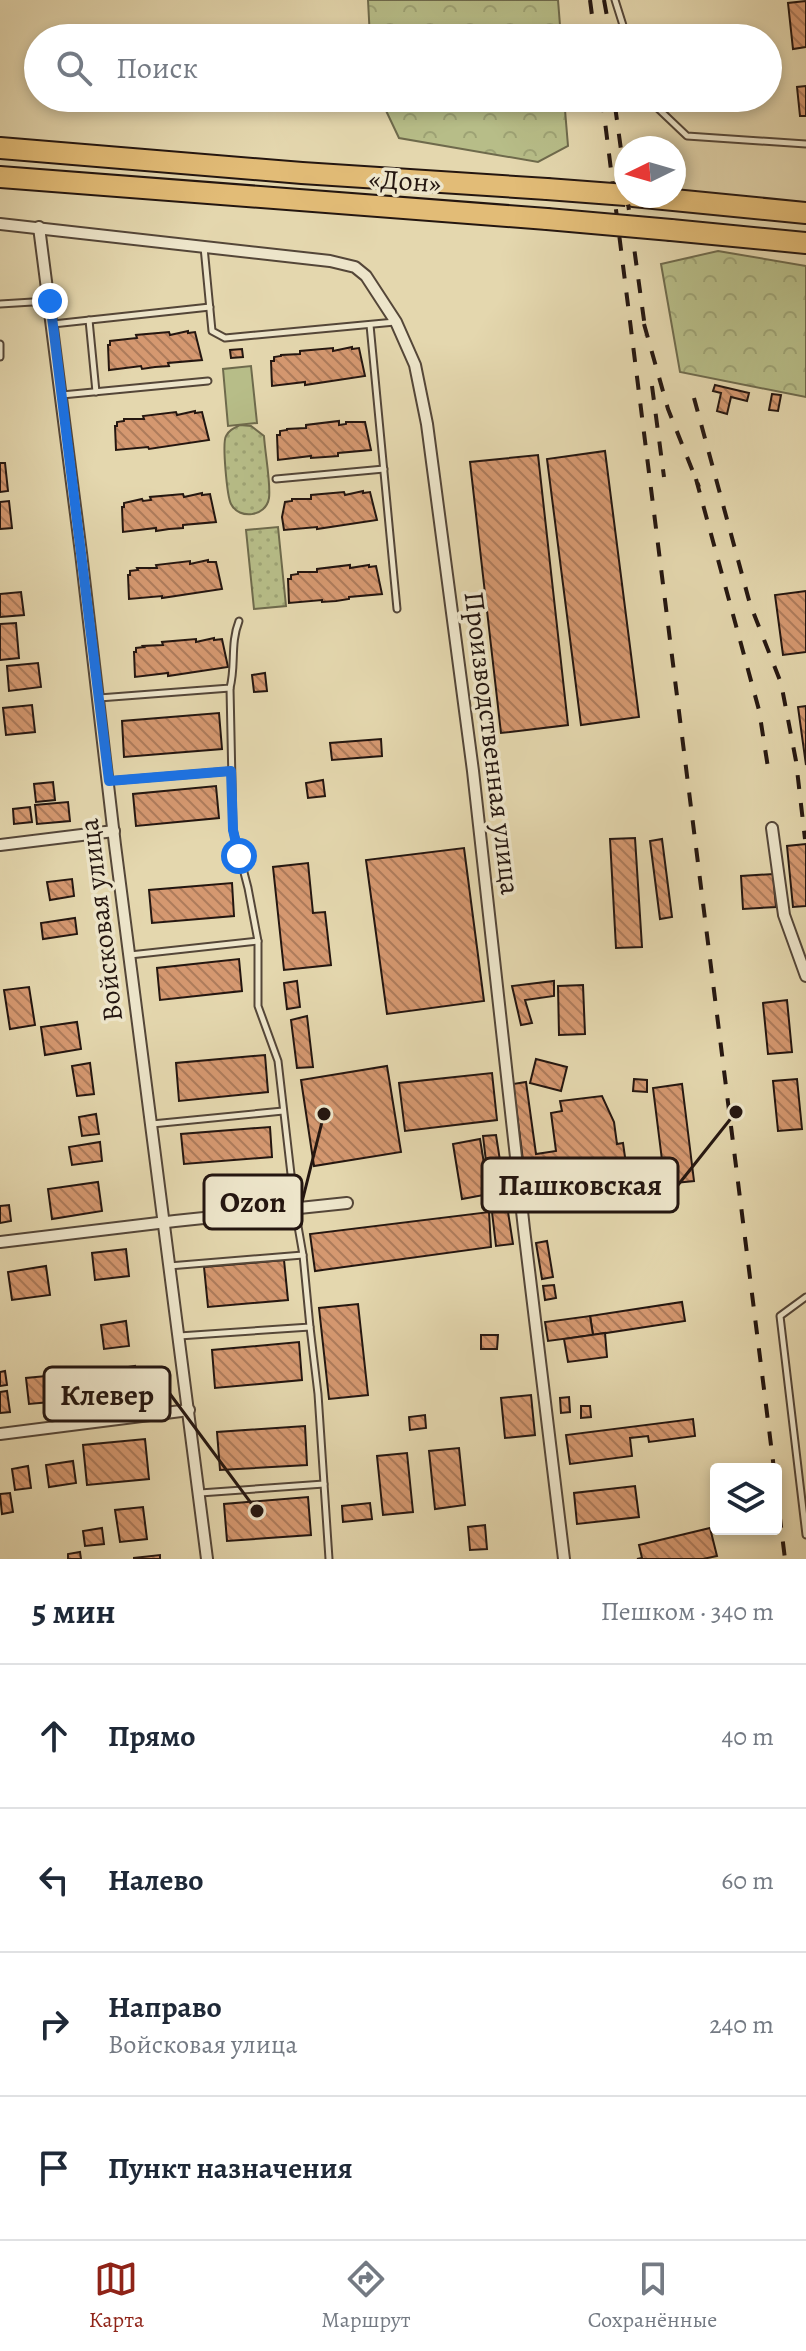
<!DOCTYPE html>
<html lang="ru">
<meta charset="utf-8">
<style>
body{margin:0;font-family:Alegreya,serif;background:#f2f2f3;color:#1f2937}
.controls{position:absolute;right:24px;bottom:24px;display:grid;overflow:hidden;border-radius:8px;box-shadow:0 4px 12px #0003}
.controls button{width:72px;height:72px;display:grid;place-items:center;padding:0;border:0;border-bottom:2px solid #e0e1e3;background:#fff;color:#1f2937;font:40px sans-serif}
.compass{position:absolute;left:614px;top:136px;width:72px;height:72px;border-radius:50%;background:#fff;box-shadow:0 4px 12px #0003;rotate:265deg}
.stop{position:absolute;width:24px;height:24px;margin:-18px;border:6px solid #1a73e8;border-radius:50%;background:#fff}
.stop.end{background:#1a73e8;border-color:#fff;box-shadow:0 2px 8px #0008}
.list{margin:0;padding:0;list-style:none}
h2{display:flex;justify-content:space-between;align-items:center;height:104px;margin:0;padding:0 32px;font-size:34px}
h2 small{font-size:26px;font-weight:400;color:#747a83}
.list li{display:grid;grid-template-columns:52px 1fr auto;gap:24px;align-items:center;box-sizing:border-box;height:144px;padding:0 32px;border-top:2px solid #e0e1e3}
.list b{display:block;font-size:30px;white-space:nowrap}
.list p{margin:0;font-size:26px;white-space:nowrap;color:#747a83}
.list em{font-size:26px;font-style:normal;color:#747a83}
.icon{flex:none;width:44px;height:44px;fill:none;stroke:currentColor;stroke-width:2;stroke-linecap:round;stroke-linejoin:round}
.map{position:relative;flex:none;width:806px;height:1559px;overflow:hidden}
.search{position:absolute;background:#fff;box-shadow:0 4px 12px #0003;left:24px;right:24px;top:24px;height:88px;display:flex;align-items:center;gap:20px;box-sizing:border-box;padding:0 28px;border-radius:44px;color:#747a83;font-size:30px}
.sheet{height:680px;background:#fff}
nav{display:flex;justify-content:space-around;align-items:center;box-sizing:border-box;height:112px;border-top:2px solid #e0e1e3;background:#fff;font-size:22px;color:#747a83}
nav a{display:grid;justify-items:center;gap:4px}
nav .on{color:#8f2418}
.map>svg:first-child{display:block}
.grass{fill:url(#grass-dots);stroke:#6e6a4c;stroke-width:2}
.forest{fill:url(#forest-crowns);stroke:#6e6a4c;stroke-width:2}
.garden{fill:#b7bd88;stroke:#6e6a4c;stroke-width:2}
.building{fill:url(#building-back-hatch);stroke:#241610;stroke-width:2}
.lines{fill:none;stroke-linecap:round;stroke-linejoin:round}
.lane-casing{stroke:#544638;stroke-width:9}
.street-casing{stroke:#544638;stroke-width:14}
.highway-casing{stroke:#241610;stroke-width:24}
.lane{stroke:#ede5ca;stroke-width:5}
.street{stroke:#ede5ca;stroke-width:10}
.highway{stroke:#e2bc77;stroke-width:20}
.rail{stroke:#241610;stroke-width:4;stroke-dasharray:14 14;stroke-linecap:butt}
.highway-bridge-casing{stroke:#241610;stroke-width:24;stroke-linecap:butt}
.highway-bridge{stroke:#e2bc77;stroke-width:20}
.route{stroke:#1a73e8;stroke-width:10}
.labels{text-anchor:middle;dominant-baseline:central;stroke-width:7;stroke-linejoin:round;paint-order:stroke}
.street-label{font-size:28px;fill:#241610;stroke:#ede5ca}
.leader{fill:none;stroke:#241610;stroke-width:3}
.callout-dot{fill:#241610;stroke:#ede5ca;stroke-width:3}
.callout{fill:#ede5ca;stroke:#241610;stroke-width:3}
.callout-label{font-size:30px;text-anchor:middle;font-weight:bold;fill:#241610}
</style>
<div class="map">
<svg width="806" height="1559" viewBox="0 0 806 1559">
<defs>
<pattern id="grass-dots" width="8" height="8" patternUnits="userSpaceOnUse" patternTransform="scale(2)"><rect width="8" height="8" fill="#b7bd88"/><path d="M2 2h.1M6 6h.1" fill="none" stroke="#9da274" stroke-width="1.8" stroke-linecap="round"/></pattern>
<pattern id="forest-crowns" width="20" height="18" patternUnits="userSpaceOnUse" patternTransform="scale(2)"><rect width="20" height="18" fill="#b7bd88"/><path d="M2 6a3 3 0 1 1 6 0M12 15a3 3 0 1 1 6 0" fill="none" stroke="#9da274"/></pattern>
<pattern id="building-back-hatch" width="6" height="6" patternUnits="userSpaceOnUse" patternTransform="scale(2)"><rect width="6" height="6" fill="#d59870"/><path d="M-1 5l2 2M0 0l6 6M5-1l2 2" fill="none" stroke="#ad7b5b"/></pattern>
</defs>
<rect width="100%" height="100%" fill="#e4d7ae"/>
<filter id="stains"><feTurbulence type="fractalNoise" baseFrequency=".0025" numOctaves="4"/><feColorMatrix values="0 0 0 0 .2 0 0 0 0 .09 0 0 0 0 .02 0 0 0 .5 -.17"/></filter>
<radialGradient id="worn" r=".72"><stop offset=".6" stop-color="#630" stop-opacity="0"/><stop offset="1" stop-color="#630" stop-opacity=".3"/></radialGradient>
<g class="grass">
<path d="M240,425L251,426L264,436C265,453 271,484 269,498C266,517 239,520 231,504C227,496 222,443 226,436C229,430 234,428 240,425Z"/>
<path d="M278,527L286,606L254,609L246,530Z"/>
</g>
<g class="forest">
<path d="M368,0H558L561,38H370Z"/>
<path d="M380,98H564L568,146L538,162L399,138Z"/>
<path d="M718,251L806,266V397L680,372L661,264Z"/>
</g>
<path class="garden" d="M251,366L257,423L228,426L223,369Z"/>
<g class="building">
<path d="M806,1V47L793,49L788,3Z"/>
<path d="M806,86V116H800L797,87Z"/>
<path d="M188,331V333L195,332L202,360L168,363L169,366L155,367L142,369L141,366L109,370L108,345H110V341L137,338L136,335L169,332L170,335Z"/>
<path d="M352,347V349L359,348L365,376L305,385V382L272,386L271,361H274V357L281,356V355L300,354V351L333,348V351Z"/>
<path d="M242,349L243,357L231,358L230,350Z"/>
<path d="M715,385L749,393L747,401L731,397L727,414L717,411L721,393L713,391Z"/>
<path d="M772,394L781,395L778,411L769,410Z"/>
<path d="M195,411V413L202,412L209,440L149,449L148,447L116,450L115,426H117V422L124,421V419H144L143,416L176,412L177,415Z"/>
<path d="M339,421V425L346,424V422H365L371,450L338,453V456L325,457L311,458V456L278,460L277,435H280V431L287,430V429L306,428V425Z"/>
<path d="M605,451L639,717L581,725L547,459Z"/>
<path d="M538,455L568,725L501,733L470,462Z"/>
<path d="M0,463H5L8,491L0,492Z"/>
<path d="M363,491V493L370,492L377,520L317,529V527L284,530L282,517L285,502L292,501V499H311V495L344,492L345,495Z"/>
<path d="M202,493V495L210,494L216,522L183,525V528L169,529L156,531V528L123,532L122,507H124V503L142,499L143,501L151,500L150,497L183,494L184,497Z"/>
<path d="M9,501L12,528L0,529V502Z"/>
<path d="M208,560V562H216L222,589L162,598V596L129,599L128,575H130V571L138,570L137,568H157L156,565L190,561V564Z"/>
<path d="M350,565V568L369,565V567L376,566L382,594L349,597V599L336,601L322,602V600L289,603L288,579H291V575L298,574V572H317V569Z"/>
<path d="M806,591V652L783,655L775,595Z"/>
<path d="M21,592L24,615L0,617V594Z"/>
<path d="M16,623L19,658L0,660V624Z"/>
<path d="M214,638V640L222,639L228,667L168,676V673L135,677L134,652H136V648L144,647L143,646L163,645L162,642L196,639V642Z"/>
<path d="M38,663L41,687L9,691L7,666Z"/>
<path d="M265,673L267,691L254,692L252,675Z"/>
<path d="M32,705L35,732L6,735L3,708Z"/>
<path d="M806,706V765L798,707Z"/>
<path d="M219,713L222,749L124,757L122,721Z"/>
<path d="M381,739L382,756L332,760L330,743Z"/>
<path d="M323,780L325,796L308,798L306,783Z"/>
<path d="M53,782L55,800L36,802L34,784Z"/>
<path d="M216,786L219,818L136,826L133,794Z"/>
<path d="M68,802L70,821L37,824L35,805Z"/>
<path d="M30,807L32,822L14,824L13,809Z"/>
<path d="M635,838L642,947L616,948L610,839Z"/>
<path d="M662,839L672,917L660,919L650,841Z"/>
<path d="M806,844V906L793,907L787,846Z"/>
<path d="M464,848L484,1001L387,1014L366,860Z"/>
<path d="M308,863L313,913L325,912L331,965L284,970L273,867Z"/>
<path d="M773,874L776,907L743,909L741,876Z"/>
<path d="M72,879L74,896L50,900L47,882Z"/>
<path d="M232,883L234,916L152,923L149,890Z"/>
<path d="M75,918L77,934L43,939L41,923Z"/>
<path d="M239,959L242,991L160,1000L157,968Z"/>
<path d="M297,981L300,1007L287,1009L284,983Z"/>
<path d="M554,981V996L525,1000L532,1023L521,1025L512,986Z"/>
<path d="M583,985L585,1034L559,1035L558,986Z"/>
<path d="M29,987L35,1025L10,1029L4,990Z"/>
<path d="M787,1000L792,1052L768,1054L763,1003Z"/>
<path d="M307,1016L313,1067L297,1068L291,1020Z"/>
<path d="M77,1022L81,1049L45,1055L41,1027Z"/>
<path d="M265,1055L268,1092L179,1101L176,1063Z"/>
<path d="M536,1059L567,1067L561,1091L530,1083Z"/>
<path d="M90,1063L94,1094L77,1096L72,1066Z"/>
<path d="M387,1066L401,1152L314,1166L301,1080Z"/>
<path d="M492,1073L497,1120L405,1131L399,1083Z"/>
<path d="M634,1079L647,1080V1092L633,1091Z"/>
<path d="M797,1079L802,1129L778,1131L773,1081Z"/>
<path d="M526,1082L536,1154L556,1151L551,1113L562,1111L560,1101L602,1096L614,1122L617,1144L623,1143L628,1178L527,1191L513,1084Z"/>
<path d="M682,1084L694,1181L665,1184L653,1088Z"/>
<path d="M96,1114L99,1134L82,1136L79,1117Z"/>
<path d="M270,1127L272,1157L184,1164L181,1134Z"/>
<path d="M496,1135L513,1244L496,1246L483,1136Z"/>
<path d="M480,1139L489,1194L462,1199L453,1144Z"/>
<path d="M100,1142L102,1161L72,1165L69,1147Z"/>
<path d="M98,1182L102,1211L52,1219L48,1189Z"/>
<path d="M9,1205L11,1221L0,1223V1206Z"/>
<path d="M489,1212L491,1247L315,1271L310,1234Z"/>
<path d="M547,1241L553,1277L542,1279L536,1243Z"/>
<path d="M126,1249L129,1276L95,1280L92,1253Z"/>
<path d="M284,1260L288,1300L208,1307L204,1267Z"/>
<path d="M46,1266L50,1295L12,1300L8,1272Z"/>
<path d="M554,1285L556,1298L545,1300L543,1286Z"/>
<path d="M682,1302L685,1321L593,1335L590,1316Z"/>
<path d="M358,1304L368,1395L329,1399L319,1308Z"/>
<path d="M590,1316L593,1335L548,1341L545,1322Z"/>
<path d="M126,1321L129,1346L104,1349L101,1325Z"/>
<path d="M605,1333L607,1357L568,1362L564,1339Z"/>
<path d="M481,1335H498L497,1349H481Z"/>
<path d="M299,1342L302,1380L215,1388L212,1350Z"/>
<path d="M135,1366L139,1394L113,1398L109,1370Z"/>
<path d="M5,1371L7,1385L0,1386V1372Z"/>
<path d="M46,1376L50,1402L29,1404L26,1378Z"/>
<path d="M7,1391L10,1412L0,1413V1392Z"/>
<path d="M531,1395L535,1435L505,1438L501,1398Z"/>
<path d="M569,1397L570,1412L561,1413L560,1398Z"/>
<path d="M581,1406H590L591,1417L581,1418Z"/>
<path d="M425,1415L426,1428L410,1430L409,1417Z"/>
<path d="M693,1419L695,1436L649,1442L648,1436L630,1438L632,1456L570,1464L566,1435Z"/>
<path d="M305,1426L307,1465L220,1470L217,1432Z"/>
<path d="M145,1439L149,1479L87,1485L83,1445Z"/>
<path d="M459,1448L465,1505L435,1509L429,1451Z"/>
<path d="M407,1453L413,1512L383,1515L377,1456Z"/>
<path d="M73,1461L76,1483L49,1487L46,1465Z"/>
<path d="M28,1466L31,1488L15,1490L12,1469Z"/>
<path d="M635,1486L639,1517L577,1524L574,1493Z"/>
<path d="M10,1493L13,1512L2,1514L0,1494Z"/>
<path d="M308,1497L311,1535L227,1541L224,1504Z"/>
<path d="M370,1503L372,1519L343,1522L342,1506Z"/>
<path d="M143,1507L147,1539L120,1542L115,1510Z"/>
<path d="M485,1525L487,1549L470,1550L468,1527Z"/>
<path d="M102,1528L104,1544L85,1546L83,1531Z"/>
<path d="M710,1528L717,1556L703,1559H637L642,1558L639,1545Z"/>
<path d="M80,1552L81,1559H68V1554Z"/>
<path d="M160,1555V1559H134V1558Z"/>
</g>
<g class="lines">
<g class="lane-casing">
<g id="lane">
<path d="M615,0L627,38"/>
<path d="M647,98L687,136L806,144"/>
<path d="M204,247L212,331L225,338L395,322"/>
<path d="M0,304L49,301"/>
<path d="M89,320L96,392"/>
<path d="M53,324L210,307"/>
<path d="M370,325L397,609"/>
<path d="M0,344V357"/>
<path d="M62,395L208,381"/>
<path d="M276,479L384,469"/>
<path d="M99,698L230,688C236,665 230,644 239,621"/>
<path d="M109,781L231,771"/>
<path d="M130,955L258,941"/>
<path d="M152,1124L283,1111"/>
<path d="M169,1266L303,1255"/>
<path d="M806,1297L780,1316L806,1535"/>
<path d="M310,1327L318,1394L329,1559"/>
<path d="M179,1336L310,1327L303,1255L295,1209L278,1061L258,1006V941L248,888L233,830L230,688"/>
<path d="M200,1493L324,1484"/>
</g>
</g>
<g class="street-casing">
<g id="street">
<path d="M0,224L330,261L355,267L366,276L396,322L415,365L427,424L473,771L524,1229L564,1559"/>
<path d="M39,227L81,553L115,845L207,1559"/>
<path d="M772,828L784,915L806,976"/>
<path d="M0,845L114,831"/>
<path d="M0,1242L175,1221L347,1203"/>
<path d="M0,1434L189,1410"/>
</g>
</g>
<g class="highway-casing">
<g id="highway">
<path d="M0,148L302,173L547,189"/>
<path d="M0,177L547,219"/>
<path d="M633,196L806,213"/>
<path d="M671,230L806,243"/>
</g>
</g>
<use href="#lane" class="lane"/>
<use href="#street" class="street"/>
<use href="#highway" class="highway"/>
<g class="rail">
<path d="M590,0L595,38"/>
<path d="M604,0L611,38"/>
<path d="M602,98L774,1469"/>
<path d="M615,106L626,186"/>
<path d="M627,196L646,335"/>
<path d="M644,324L668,409L699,487"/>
<path d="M652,386L664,477"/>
<path d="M694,398L750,604L781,683L796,761L805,839"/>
<path d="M696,479L759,710L769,774"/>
<path d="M776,1486L785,1559"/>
</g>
<g class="highway-bridge-casing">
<g id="highway-bridge">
<path d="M547,189L626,195"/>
<path d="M547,219L671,230"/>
</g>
</g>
<use href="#highway-bridge" class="highway-bridge"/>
</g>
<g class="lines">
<path class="route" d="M50,301L109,781L231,771L233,830L239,856"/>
</g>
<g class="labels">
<g class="street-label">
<text transform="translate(405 181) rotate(4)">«Дон»</text>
<text transform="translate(492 743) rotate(83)">Производственная улица</text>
<text transform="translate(101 920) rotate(-97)">Войсковая улица</text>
</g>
</g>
<path class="leader" d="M736 1112L678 1185M324 1114L302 1202M257 1511L170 1394"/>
<g class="callout-dot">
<circle cx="736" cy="1112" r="8"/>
<circle cx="324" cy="1114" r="8"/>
<circle cx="257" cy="1511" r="8"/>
</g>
<g class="callout">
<rect x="482" y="1158" width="196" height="54" rx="8"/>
<rect x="204" y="1175" width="98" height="54" rx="8"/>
<rect x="44" y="1367" width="126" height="54" rx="8"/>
</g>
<g class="callout-label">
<text x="580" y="1195">Пашковская</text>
<text x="253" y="1212">Ozon</text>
<text x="107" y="1405">Клевер</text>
</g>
<rect width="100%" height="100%" filter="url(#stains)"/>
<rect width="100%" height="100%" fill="url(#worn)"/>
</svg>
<div class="controls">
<button><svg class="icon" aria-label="layers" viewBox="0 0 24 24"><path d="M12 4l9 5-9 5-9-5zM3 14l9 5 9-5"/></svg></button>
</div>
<svg class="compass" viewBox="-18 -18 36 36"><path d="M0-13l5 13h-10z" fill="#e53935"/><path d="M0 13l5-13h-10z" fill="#747a83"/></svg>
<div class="stop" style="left:239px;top:856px"></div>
<div class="stop end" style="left:50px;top:301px"></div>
<div class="search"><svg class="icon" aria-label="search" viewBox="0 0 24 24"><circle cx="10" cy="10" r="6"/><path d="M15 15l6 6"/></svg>Поиск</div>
</div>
<section class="sheet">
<h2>5 мин<small>Пешком · 340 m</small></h2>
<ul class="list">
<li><svg class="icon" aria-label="ahead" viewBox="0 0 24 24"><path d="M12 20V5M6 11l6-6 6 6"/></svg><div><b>Прямо</b></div><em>40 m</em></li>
<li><svg class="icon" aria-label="left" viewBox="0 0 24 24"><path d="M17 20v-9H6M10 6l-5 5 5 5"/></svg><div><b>Налево</b></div><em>60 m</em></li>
<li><svg class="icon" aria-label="right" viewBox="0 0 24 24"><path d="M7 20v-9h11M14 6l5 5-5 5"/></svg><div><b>Направо</b><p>Войсковая улица</p></div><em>240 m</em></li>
<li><svg class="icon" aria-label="arrive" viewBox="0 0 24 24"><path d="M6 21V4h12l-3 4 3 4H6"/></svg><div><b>Пункт назначения</b></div></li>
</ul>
</section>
<nav>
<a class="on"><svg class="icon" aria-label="map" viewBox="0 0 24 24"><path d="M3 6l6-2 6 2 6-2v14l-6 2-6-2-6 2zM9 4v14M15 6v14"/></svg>Карта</a>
<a><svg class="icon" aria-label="directions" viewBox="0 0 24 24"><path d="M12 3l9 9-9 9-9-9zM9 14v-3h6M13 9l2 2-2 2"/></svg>Маршрут</a>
<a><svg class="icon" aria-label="saved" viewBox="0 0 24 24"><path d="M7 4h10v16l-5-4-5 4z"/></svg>Сохранённые</a>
</nav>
